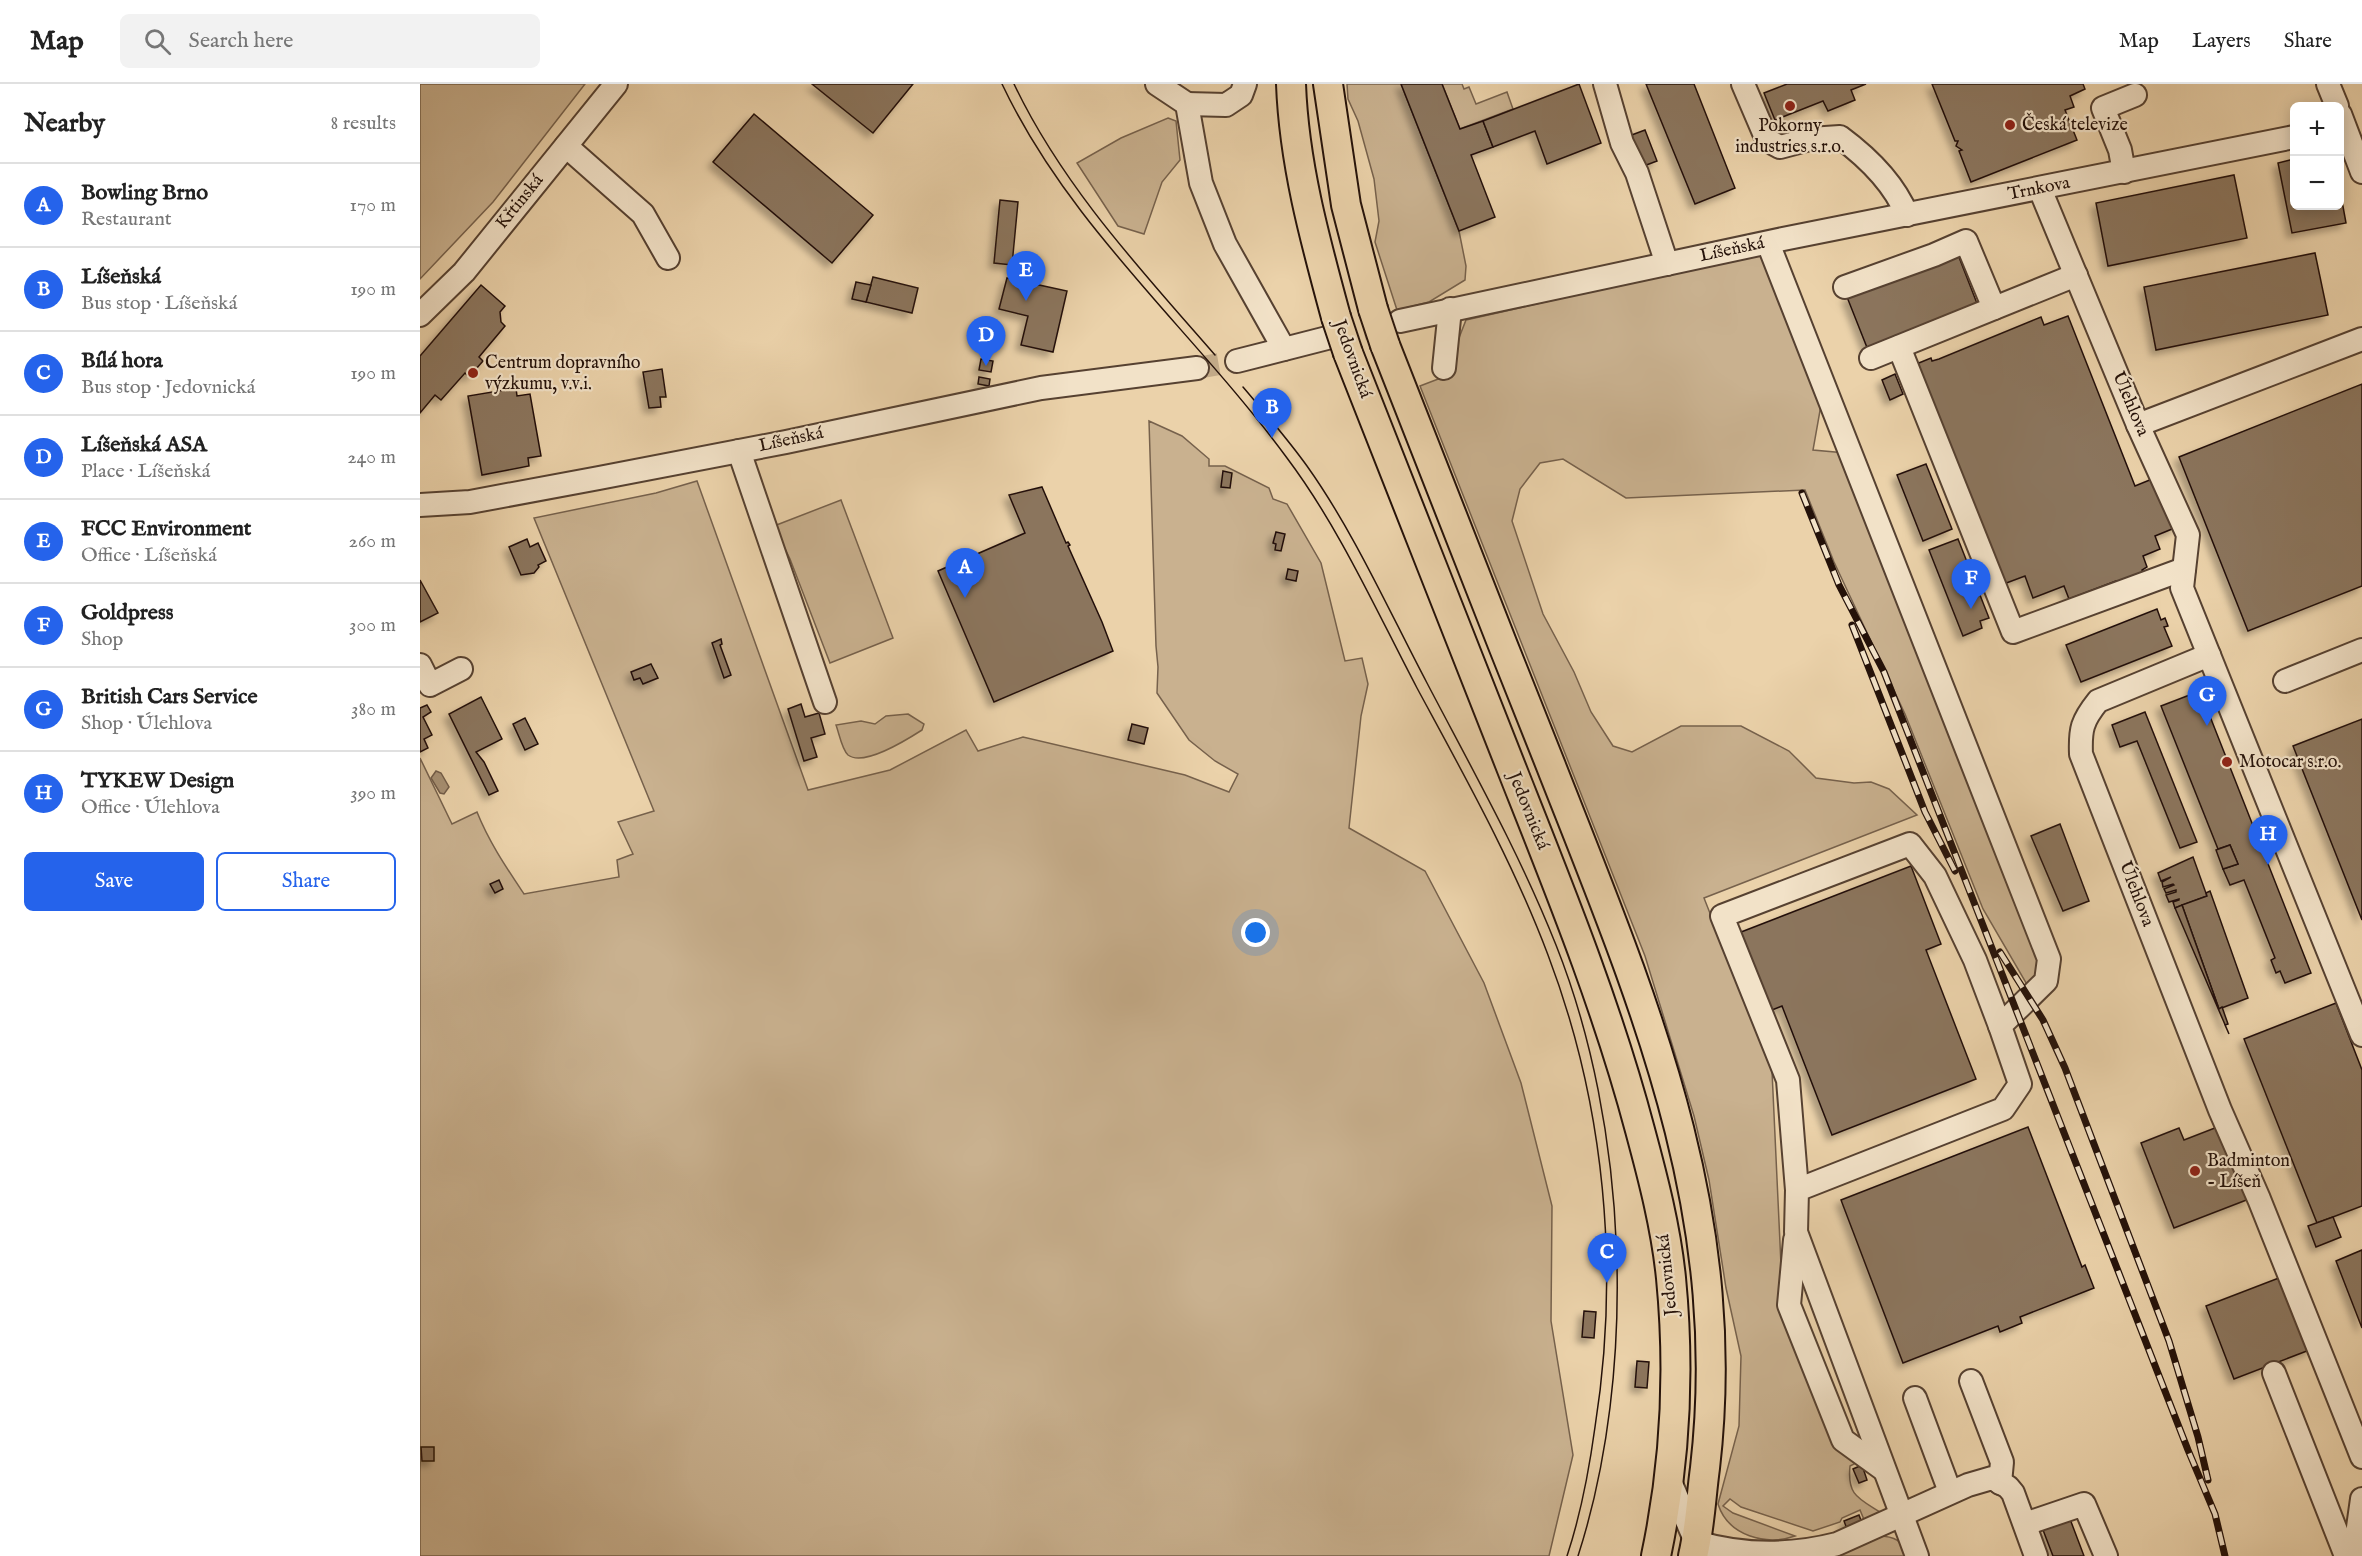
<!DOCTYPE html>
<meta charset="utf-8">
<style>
body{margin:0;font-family:"IM FELL English",serif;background:#f2f2f2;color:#222}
.controls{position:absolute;right:18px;top:18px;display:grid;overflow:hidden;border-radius:9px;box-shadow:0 3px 15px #0003}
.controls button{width:54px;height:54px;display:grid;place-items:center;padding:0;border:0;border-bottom:2px solid #e0e0e0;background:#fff;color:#222;font:30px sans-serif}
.you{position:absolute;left:836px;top:849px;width:21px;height:21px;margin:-15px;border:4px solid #fff;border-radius:50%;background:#1a73e8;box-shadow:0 0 0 9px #1a73e833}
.badge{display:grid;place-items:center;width:39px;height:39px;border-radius:50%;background:#2563eb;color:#fff;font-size:20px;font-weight:700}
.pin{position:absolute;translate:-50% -50px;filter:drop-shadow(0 2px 3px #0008)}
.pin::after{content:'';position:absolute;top:32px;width:21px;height:18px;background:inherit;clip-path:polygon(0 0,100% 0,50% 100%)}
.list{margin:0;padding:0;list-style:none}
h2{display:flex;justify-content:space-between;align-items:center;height:78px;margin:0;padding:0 24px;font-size:26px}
h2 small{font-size:20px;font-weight:400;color:#767676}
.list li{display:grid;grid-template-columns:39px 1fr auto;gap:18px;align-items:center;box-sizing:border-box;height:84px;padding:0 24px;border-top:2px solid #e0e0e0}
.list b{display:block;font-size:22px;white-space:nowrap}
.list p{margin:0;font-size:20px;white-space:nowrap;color:#767676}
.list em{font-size:20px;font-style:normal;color:#767676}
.actions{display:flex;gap:12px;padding:18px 24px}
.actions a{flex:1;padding:14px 0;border:2px solid #2563eb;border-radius:9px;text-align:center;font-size:21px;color:#2563eb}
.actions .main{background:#2563eb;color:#fff}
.icon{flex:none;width:33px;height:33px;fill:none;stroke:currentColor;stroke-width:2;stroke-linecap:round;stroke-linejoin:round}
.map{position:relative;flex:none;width:1942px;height:1472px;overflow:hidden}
header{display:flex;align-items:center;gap:36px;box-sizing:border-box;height:84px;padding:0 30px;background:#fff;border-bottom:2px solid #e0e0e0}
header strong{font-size:28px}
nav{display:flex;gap:33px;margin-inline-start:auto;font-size:21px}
.search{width:420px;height:54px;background:#f2f2f2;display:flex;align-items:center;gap:15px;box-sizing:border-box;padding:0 21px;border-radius:9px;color:#767676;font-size:22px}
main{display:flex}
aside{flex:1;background:#fff}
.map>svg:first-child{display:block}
.green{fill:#c9b18f;stroke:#76614c;stroke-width:1.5}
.water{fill:#a79073;stroke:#735d49;stroke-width:1.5}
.building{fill:#8b755d;stroke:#241109;stroke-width:1.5;filter:url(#shadow)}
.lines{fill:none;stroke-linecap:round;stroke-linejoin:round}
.minor-tunnel{stroke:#c3ab8a;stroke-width:22;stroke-dasharray:22 11;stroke-linecap:butt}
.minor-casing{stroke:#564131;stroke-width:26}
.major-casing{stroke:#241109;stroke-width:32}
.minor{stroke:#f2e2c8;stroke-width:22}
.major{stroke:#ebd2aa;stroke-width:28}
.tram{stroke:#241109;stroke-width:1.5}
.rail-casing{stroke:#241109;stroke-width:7}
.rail{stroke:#f2e2c8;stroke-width:4.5;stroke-dasharray:14;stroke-linecap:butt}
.major-bridge-casing{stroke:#241109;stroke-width:32;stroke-linecap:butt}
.major-bridge{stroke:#ebd2aa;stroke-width:28}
.poi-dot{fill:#8f2418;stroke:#f2e2c8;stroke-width:2}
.labels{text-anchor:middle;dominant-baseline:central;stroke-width:4.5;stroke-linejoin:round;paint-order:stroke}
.poi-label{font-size:18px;fill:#241109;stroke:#f2e2c8;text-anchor:start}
.street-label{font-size:18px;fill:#241109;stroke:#f2e2c8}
</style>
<header>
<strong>Map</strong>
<div class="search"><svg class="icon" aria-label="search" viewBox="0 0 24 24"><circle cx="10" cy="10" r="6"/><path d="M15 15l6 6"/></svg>Search here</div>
<nav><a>Map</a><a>Layers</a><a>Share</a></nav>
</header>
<main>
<aside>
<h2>Nearby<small>8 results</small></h2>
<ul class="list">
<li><span class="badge">A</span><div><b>Bowling Brno</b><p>Restaurant</p></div><em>170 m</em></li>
<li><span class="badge">B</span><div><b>Líšeňská</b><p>Bus stop · Líšeňská</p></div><em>190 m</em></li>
<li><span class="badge">C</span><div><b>Bílá hora</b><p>Bus stop · Jedovnická</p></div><em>190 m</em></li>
<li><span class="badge">D</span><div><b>Líšeňská ASA</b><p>Place · Líšeňská</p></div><em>240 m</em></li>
<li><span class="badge">E</span><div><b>FCC Environment</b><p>Office · Líšeňská</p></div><em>260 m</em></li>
<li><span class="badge">F</span><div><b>Goldpress</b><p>Shop</p></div><em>300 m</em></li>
<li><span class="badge">G</span><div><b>British Cars Service</b><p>Shop · Úlehlova</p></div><em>380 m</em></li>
<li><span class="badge">H</span><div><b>TYKEW Design</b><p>Office · Úlehlova</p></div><em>390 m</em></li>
</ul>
<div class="actions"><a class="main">Save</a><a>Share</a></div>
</aside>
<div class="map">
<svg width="1942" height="1472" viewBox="0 0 1942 1472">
<defs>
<filter id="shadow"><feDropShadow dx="-5" dy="5" stdDeviation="3" flood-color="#0004"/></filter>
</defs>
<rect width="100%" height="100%" fill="#ebd2aa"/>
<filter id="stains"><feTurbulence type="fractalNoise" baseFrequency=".00333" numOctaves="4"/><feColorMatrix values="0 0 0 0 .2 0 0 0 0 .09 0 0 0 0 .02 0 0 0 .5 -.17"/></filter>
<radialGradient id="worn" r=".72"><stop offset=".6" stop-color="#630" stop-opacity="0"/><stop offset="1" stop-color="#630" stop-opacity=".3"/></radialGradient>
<g class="green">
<path d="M0,0H165L73,118L0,195Z"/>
<path d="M927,0H981L1039,147L1046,182L1045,196L1009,218L977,226L955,158L959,137L954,95L938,37L928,15Z"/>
<path d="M1022,0H1042L1044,5L1049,3L1056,20L1087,8L1093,25L1040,45Z"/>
<path d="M748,34L756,37L760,76L742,98L724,150L698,142L657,79L701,54Z"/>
<path d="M1346,168L1401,321L1393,366L1426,369L1586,776L1580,782L1623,890L1609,904L1563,825L1485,630L1414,478L1385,406L1206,414L1143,375L1120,379L1100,405L1092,437L1123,530L1154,588L1171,628L1193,662L1212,668L1261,642H1321L1369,667L1396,694L1434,699L1451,698L1469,705L1497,731L1284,814L1352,987L1363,1224L1440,1377L1430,1382C1427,1411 1438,1414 1460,1428L1452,1435L1445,1438L1440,1426L1422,1434L1420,1438L1393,1447L1321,1423L1310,1415L1303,1422L1313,1429L1375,1452C1346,1462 1308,1452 1298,1420L1319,1342L1321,1272L1306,1204L1289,1096L1274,1032L1225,872L1000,302L1034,289L1035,264L1046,236Z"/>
<path d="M729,337L762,352L789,375V382H805L849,404L853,415L867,420L901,479L925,577L942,574L948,600L941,632L929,744L1005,787L1064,899L1101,999L1132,1122L1131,1237L1153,1371L1129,1472H0V674L32,740L57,728C69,758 86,783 104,810L199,793L197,776L213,770L198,738L234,727L114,434L236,409L277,397L388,706L470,686L546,646L558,667L603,653L765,691L809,708L818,690L795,677L769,656L737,609L738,583L736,562Z"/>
<path d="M421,416L473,554L410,579L370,475L354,442Z"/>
<path d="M488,630L504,640L502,646C488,655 444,683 428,671C422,666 419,649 416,641L441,637L455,640L466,632Z"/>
<path d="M1458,1452C1476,1452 1481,1457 1490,1472H1411Z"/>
</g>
<path class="water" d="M16,687L21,689L29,703L24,710L20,709L11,694Z"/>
<g class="building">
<path d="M392,0H493L453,49Z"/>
<path d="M981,0H1022L1040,45L1063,37L1073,63L1051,71L1075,133L1039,147Z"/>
<path d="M1159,0L1181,59L1127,80L1115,47L1073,63L1063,37Z"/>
<path d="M1226,0H1274L1315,104L1275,120Z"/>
<path d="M1367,0H1446L1431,6L1435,16L1408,27L1403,17L1355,36L1344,9Z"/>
<path d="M1512,0H1663L1665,5L1650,12L1654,23L1645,26L1657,56L1551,98L1539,67L1542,66L1536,62L1538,57H1535Z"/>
<path d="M334,30L453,131L412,179L293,78Z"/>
<path d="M1225,46L1237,77L1221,83L1209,52Z"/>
<path d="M1874,75V122H1920V106L1926,139L1872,149L1858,79Z"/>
<path d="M1814,91L1827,154L1688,182L1676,119Z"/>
<path d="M580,116L598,118L592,181L574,179Z"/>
<path d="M1537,168L1558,222L1448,266L1427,213Z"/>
<path d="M1895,169L1908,231L1736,266L1724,203Z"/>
<path d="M453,193L498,204L492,229L446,218Z"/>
<path d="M587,194L647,207L633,268L601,261L608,232L579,225Z"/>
<path d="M436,198L451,201L446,218L432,215Z"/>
<path d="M61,201L85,222L80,228L81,238L85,242L59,273L63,277L49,293L45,289L21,316L15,311L0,329V272Z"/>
<path d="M1648,232L1715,402L1737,393L1757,443L1735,452L1740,465L1723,472L1727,483L1722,486L1725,494L1699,505L1696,497L1649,515L1644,502L1613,514L1605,492L1581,501L1494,281L1511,274L1512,277L1519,275L1621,233L1624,241Z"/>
<path d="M561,275L573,277L571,288L559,286Z"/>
<path d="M242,285L246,313H240L241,323L229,324L223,288Z"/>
<path d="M1475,290L1483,310L1470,316L1462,296Z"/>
<path d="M559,293L570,295L569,302L558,300Z"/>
<path d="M1942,300V502L1828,547L1759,373Z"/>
<path d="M96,304L97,312L110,310L121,372L108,374L109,382L62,391L48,312Z"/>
<path d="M1506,380L1532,445L1503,457L1477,391Z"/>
<path d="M803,387L812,389L810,404L801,403Z"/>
<path d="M622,403L646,459L648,458L650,461L648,462L682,538L693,567L574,618L518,487L605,449L589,411Z"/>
<path d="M856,448L865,450L861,467L855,466L856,460L853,459Z"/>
<path d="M107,455L110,463L118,459L126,477L118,481L119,483L114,489L101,491L89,463Z"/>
<path d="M1538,455L1569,534L1560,537L1562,544L1543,552L1509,466Z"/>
<path d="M868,485L878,487L876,497L866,495Z"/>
<path d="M0,496L18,529L0,538Z"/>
<path d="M1737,525L1741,536L1745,534L1748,542L1744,543L1752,562L1661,598L1646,561Z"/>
<path d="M301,555L302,560L300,561L311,591L304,594L292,559Z"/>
<path d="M231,580L238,594L223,600L220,594L214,596L211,588Z"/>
<path d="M1780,607L1891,889L1865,899L1860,887L1856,889L1851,876L1855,874L1824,796L1810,801L1803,785L1818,780L1810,761L1798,765L1741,622Z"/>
<path d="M61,613L82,655L56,668L64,678L78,707L69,711L29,630Z"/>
<path d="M381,620L385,633L399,629L405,650L391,654L397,673L384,677L368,625Z"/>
<path d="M7,621L11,628L3,633L12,651L4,655L8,664L0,668V624Z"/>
<path d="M1725,628L1777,758L1760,764L1717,657L1700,663L1692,641Z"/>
<path d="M105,634L118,660L105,666L93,640Z"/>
<path d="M1942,635V836L1873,662Z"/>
<path d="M712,640L728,644L724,660L708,656Z"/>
<path d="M1640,740L1669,817L1643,827L1611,752Z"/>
<path d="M1810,761L1818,780L1803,785L1796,766Z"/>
<path d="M1773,773L1787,812L1755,824L1753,818L1759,816V815L1749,818L1746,811L1756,808V806L1746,809L1744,805L1754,801L1753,800L1743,803L1742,798L1751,793L1741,797L1738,789Z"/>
<path d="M1491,782L1521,860L1506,866L1556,995L1412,1051L1362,922L1347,928L1316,850Z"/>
<path d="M79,796L83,805L75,809L70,800Z"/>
<path d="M1790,807L1828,914L1799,925L1762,821L1787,812L1786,809Z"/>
<path d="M1762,821L1799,925L1802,923L1808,940L1805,941L1809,950L1755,824Z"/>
<path d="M1916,919L1942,986V1122L1897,1139L1824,955Z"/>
<path d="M1800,1042L1829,1115L1754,1144L1721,1059L1759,1044L1764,1056Z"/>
<path d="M1608,1043L1662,1183L1665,1181L1674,1204L1600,1233L1602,1239L1580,1248L1578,1242L1483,1279L1421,1116Z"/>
<path d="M1913,1133L1921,1153L1896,1163L1888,1142Z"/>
<path d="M1942,1166V1244L1916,1177Z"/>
<path d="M1864,1192L1892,1265L1814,1295L1786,1222Z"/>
<path d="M1164,1227L1176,1228L1174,1254L1162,1253Z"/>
<path d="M1217,1277L1229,1278L1227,1304L1215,1303Z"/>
<path d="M1,1363H14V1377H2Z"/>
<path d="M1442,1381L1447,1396L1439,1399L1433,1385Z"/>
<path d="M1439,1431L1442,1439L1427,1445L1424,1437Z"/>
<path d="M1650,1435L1664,1472H1633L1623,1446Z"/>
</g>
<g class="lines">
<g class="minor-tunnel">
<path d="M911,253L974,238"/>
<path d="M777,284L817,277"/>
</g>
<g class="minor-casing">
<g id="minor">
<path d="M737,0L767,20L781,99L805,160L864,265"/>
<path d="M1185,0L1202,59L1217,89L1247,180"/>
<path d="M1323,0L1347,56L1360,63L1390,55L1420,53C1447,73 1474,99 1487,131"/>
<path d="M1908,0L1917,22"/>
<path d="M767,20L806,21L821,11L825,0"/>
<path d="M1920,30L1942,88"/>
<path d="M146,62L223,130L248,174"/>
<path d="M1704,88L1700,66L1683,24L1715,11"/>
<path d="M1620,105L1718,341L1768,451L1762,504L1942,951"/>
<path d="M1348,159L1629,875L1626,897L1580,942L1600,1000L1583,1025L1377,1106L1376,1148L1497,1472"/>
<path d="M1425,203L1514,171L1546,157L1574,224"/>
<path d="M0,231L44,188L196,0"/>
<path d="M980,237L1363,155L1874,53"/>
<path d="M1479,263L1593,548L1764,485"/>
<path d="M1451,274L1656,191"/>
<path d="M817,277L911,253"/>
<path d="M1024,284L1030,225"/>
<path d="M1718,341L1942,255"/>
<path d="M319,367L405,618"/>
<path d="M0,421L50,418L179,394L366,358L621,304L777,284"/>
<path d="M1789,571L1678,617C1662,637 1660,645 1661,670L1800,1026L1839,1115L1942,1373"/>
<path d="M0,581L10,601L41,585"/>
<path d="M1865,597L1942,566"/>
<path d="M1377,1106L1368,996L1302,832L1490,760L1515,792L1555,876L1580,942"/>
<path d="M1375,1156L1369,1221L1423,1356L1463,1385"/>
<path d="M1854,1289L1926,1472"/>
<path d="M1551,1297L1582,1378L1580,1399"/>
<path d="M1495,1314L1530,1408"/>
<path d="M1249,1395L1276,1458C1323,1472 1370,1472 1417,1460L1548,1401L1572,1394L1588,1403L1593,1409L1616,1472"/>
<path d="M1605,1440L1664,1420L1686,1472"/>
<path d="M1934,1472L1942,1415"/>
</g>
</g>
<g class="major-casing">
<g id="major">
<path d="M871,0C874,80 895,156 916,233"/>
<path d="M908,0L926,121L953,225"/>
<path d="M965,261C1020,402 1075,542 1131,682C1223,916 1315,1126 1285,1384C1281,1413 1280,1443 1273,1472"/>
<path d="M928,269C984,410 1039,552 1095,693C1141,809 1188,925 1220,1046C1233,1094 1246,1144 1251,1194C1260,1286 1255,1382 1236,1472"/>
</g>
</g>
<use href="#minor" class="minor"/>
<use href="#major" class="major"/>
<g class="tram">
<path d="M582,0C650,144 774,247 867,374C919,443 957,528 997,604C1044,691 1093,778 1128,871C1185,1021 1200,1185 1175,1343C1169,1387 1161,1430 1147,1472"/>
<path d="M594,0C643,103 722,187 795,271"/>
<path d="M823,303C845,329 867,354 887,382C934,448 969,527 1007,599C1052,685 1100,770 1136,861C1208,1042 1218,1286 1158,1472"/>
</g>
<g class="rail-casing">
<g id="rail">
<path d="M1382,409L1419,501L1464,588L1768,1366L1795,1430L1805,1472"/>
<path d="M1432,541L1505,728L1535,787"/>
<path d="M1580,868L1623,936L1645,984L1749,1257L1778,1353L1788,1396"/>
</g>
</g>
<use href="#rail" class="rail"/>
<g class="major-bridge-casing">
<g id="major-bridge">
<path d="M953,225L965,261"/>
<path d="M916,233L928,269"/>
</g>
</g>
<use href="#major-bridge" class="major-bridge"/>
</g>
<g class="poi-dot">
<circle cx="1370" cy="22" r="6"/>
<circle cx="1590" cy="41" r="6"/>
<circle cx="53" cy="289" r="6"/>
<circle cx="1807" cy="678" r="6"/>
<circle cx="1775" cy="1087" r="6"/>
</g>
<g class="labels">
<g class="poi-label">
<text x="1602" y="41">Česká televize</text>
<text x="1370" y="42" text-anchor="middle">Pokorny<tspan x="1370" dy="21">industries s.r.o.</tspan></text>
<text x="65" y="279">Centrum dopravního<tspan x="65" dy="21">výzkumu, v.v.i.</tspan></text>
<text x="1819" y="678">Motocar s.r.o.</text>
<text x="1787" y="1077">Badminton<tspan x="1787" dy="21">- Líšeň</tspan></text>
</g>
<g class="street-label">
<text transform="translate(1619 105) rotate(-11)">Trnkova</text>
<text transform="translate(100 118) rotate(-51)">Křtinská</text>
<text transform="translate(1312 166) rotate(-12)">Líšeňská</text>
<text transform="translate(932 275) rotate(70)">Jedovnická</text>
<text transform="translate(1710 320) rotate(67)">Úlehlova</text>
<text transform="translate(371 356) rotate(-12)">Líšeňská</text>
<text transform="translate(1108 727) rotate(68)">Jedovnická</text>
<text transform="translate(1716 810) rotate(69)">Úlehlova</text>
<text transform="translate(1248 1191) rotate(-96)">Jedovnická</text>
</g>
</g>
<rect width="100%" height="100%" filter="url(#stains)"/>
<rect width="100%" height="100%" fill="url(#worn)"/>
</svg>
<div class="controls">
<button>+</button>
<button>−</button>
</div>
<div class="you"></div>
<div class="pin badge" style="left:545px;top:514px">A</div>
<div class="pin badge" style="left:852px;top:354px">B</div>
<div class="pin badge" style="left:1187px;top:1199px">C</div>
<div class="pin badge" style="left:566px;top:282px">D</div>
<div class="pin badge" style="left:606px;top:217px">E</div>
<div class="pin badge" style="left:1551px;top:525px">F</div>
<div class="pin badge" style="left:1787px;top:642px">G</div>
<div class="pin badge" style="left:1848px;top:781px">H</div>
</div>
</main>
